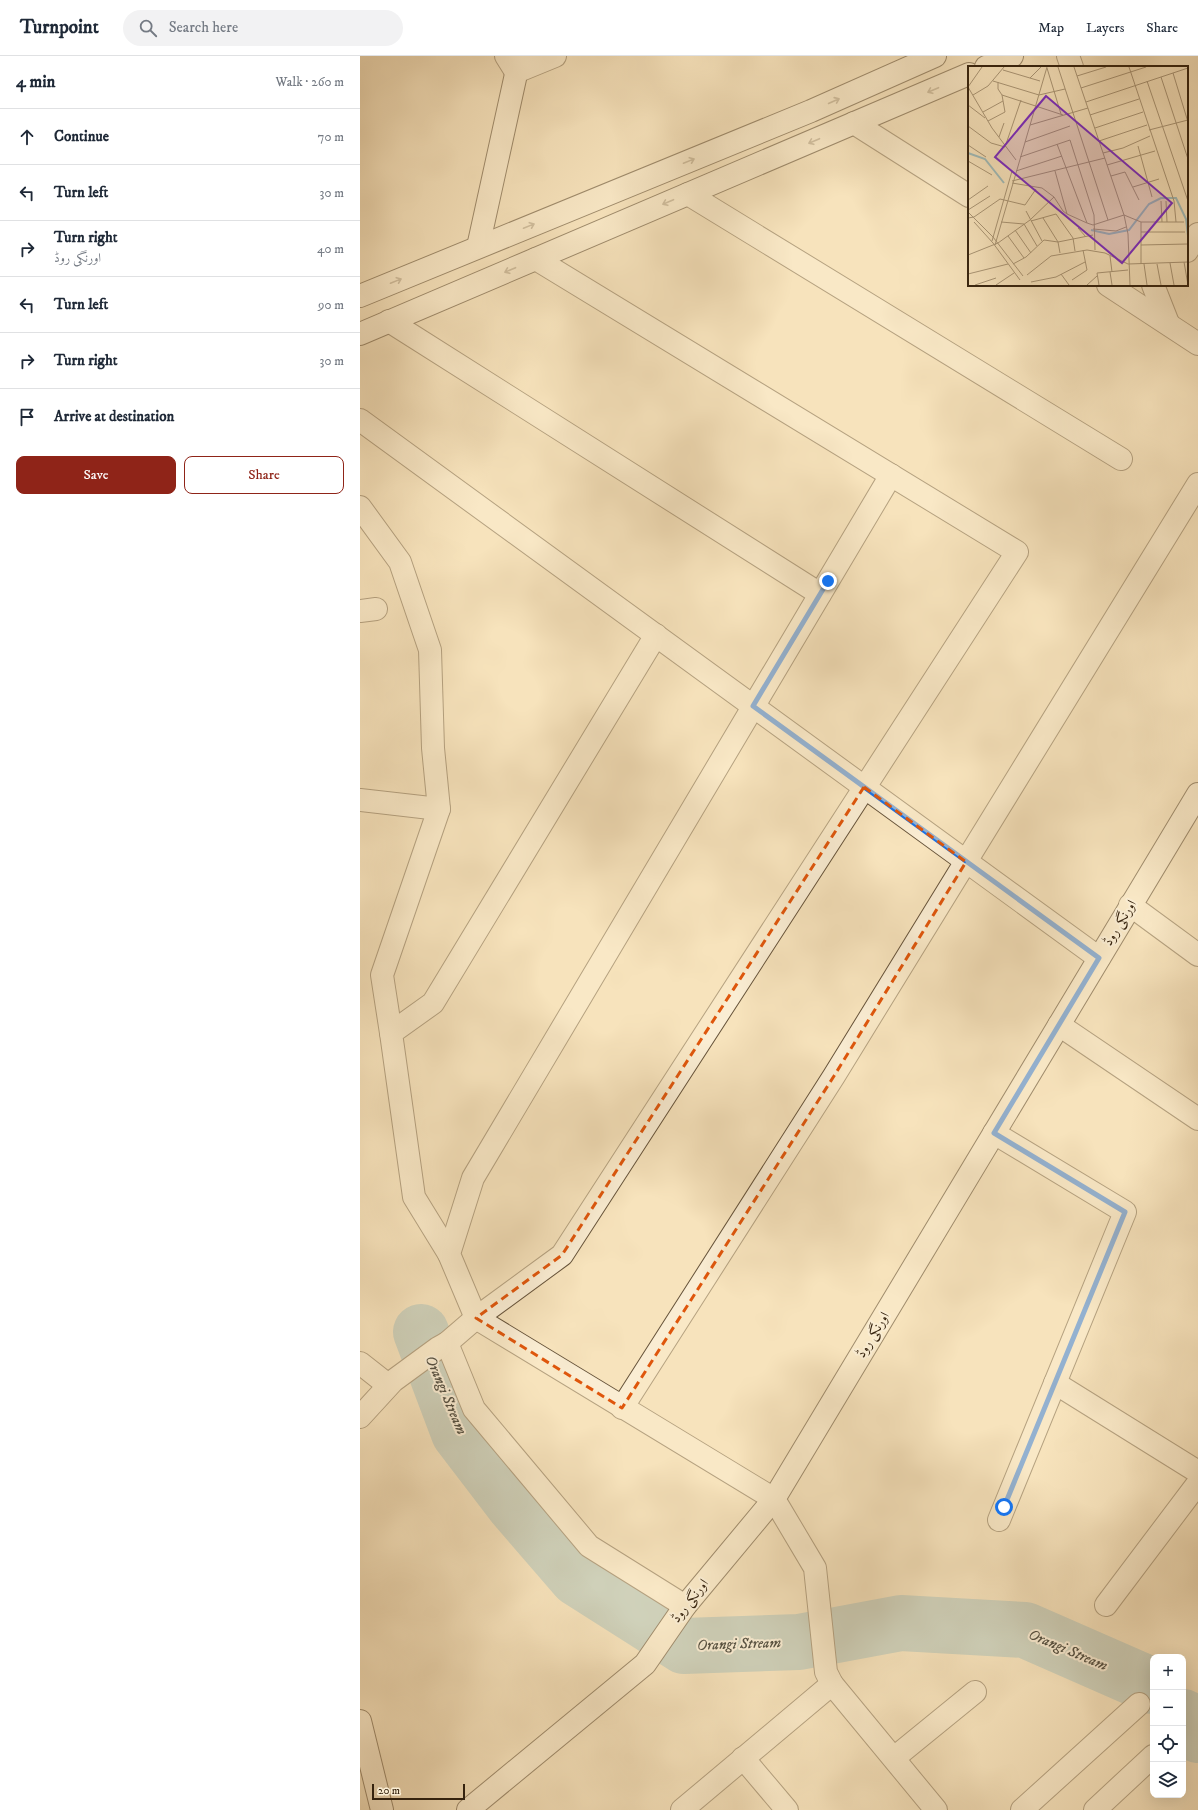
<!DOCTYPE html>
<meta charset="utf-8">
<style>
body{margin:0;font-family:"IM FELL DW Pica",Amiri,serif;background:#f2f2f3;color:#1f2937}
.controls{position:absolute;right:12px;bottom:12px;display:grid;overflow:hidden;border-radius:8px;box-shadow:0 4px 16px #0002}
.controls button{width:36px;height:36px;display:grid;place-items:center;padding:0;border:0;border-bottom:1px solid #e0e1e3;background:#fff;color:#1f2937;font:20px sans-serif}
.scale{position:absolute;left:12px;bottom:10px;width:93px;box-sizing:border-box;padding-left:4px;border:2px solid #36230e;border-top:0;font-size:11px;line-height:14px;white-space:nowrap;color:#36230e;-webkit-text-stroke:3px #faedd3;paint-order:stroke}
.stop{position:absolute;width:12px;height:12px;margin:-9px;border:3px solid #1a73e8;border-radius:50%;background:#fff}
.stop.end{background:#1a73e8;border-color:#fff;box-shadow:0 1px 4px #0008}
.list{margin:0;padding:0;list-style:none}
h2{display:flex;justify-content:space-between;align-items:center;height:52px;margin:0;padding:0 16px;font-size:17px}
h2 small{font-size:13px;font-weight:400;color:#747a83}
.list li{display:grid;grid-template-columns:26px 1fr auto;gap:12px;align-items:center;box-sizing:border-box;height:56px;padding:0 16px;border-top:1px solid #e0e1e3}
.list b{display:block;font-size:15px;white-space:nowrap}
.list p{margin:0;font-size:13px;white-space:nowrap;color:#747a83}
.list em{font-size:13px;font-style:normal;color:#747a83}
.actions{display:flex;gap:8px;padding:12px 16px}
.actions a{flex:1;padding:9px 0;border:1px solid #8f2418;border-radius:8px;text-align:center;font-size:14px;color:#8f2418}
.actions .main{background:#8f2418;color:#fff}
.icon{flex:none;width:22px;height:22px;fill:none;stroke:currentColor;stroke-width:2;stroke-linecap:round;stroke-linejoin:round}
.map{position:relative;flex:none;width:838px;height:1754px;overflow:hidden}
header{display:flex;align-items:center;gap:24px;box-sizing:border-box;height:56px;padding:0 20px;background:#fff;border-bottom:1px solid #e0e1e3}
header strong{font-size:19px}
nav{display:flex;gap:22px;margin-inline-start:auto;font-size:14px}
.search{width:280px;height:36px;background:#f2f2f3;display:flex;align-items:center;gap:10px;box-sizing:border-box;padding:0 14px;border-radius:22px;color:#747a83;font-size:15px}
main{display:flex}
aside{flex:1;background:#fff}
.map>svg:first-child{display:block}
.lines{fill:none;stroke-linecap:round;stroke-linejoin:round}
.river{stroke:#a0bcba;stroke-width:56}
.street-casing{stroke:#66533a;stroke-width:24}
.secondary-casing{stroke:#36230e;stroke-width:24}
.street{stroke:#faedd3;stroke-width:22}
.secondary{stroke:#faedd3;stroke-width:22}
.oneway{stroke:#a2927a}
.route{stroke:#1a73e8;stroke-width:5}
.marked{fill:none;stroke:#df560c;stroke-width:3;stroke-dasharray:8 5;stroke-linejoin:round}
.labels{text-anchor:middle;dominant-baseline:central;stroke-width:4;stroke-linejoin:round;paint-order:stroke}
.street-label{font-size:14px;fill:#36230e;stroke:#faedd3}
.water-label{font-size:15px;font-style:italic;fill:#565142;stroke:#faedd3}
.inset-river{fill:none;stroke:#a0bcba;stroke-width:2}
.inset-road{fill:none;stroke:#aa9676;stroke-width:1}
.view{fill:#7b2cbf;fill-opacity:0.15;stroke:#7b2cbf;stroke-width:2}
.inset-edge{fill:none;stroke:#36230e;stroke-width:2}
</style>
<header>
<strong>Turnpoint</strong>
<div class="search"><svg class="icon" aria-label="search" viewBox="0 0 24 24"><circle cx="10" cy="10" r="6"/><path d="M15 15l6 6"/></svg>Search here</div>
<nav><a>Map</a><a>Layers</a><a>Share</a></nav>
</header>
<main>
<aside>
<h2>4 min<small>Walk · 260 m</small></h2>
<ul class="list">
<li><svg class="icon" aria-label="ahead" viewBox="0 0 24 24"><path d="M12 20V5M6 11l6-6 6 6"/></svg><div><b>Continue</b></div><em>70 m</em></li>
<li><svg class="icon" aria-label="left" viewBox="0 0 24 24"><path d="M17 20v-9H6M10 6l-5 5 5 5"/></svg><div><b>Turn left</b></div><em>30 m</em></li>
<li><svg class="icon" aria-label="right" viewBox="0 0 24 24"><path d="M7 20v-9h11M14 6l5 5-5 5"/></svg><div><b>Turn right</b><p>اورنگی روڈ</p></div><em>40 m</em></li>
<li><svg class="icon" aria-label="left" viewBox="0 0 24 24"><path d="M17 20v-9H6M10 6l-5 5 5 5"/></svg><div><b>Turn left</b></div><em>90 m</em></li>
<li><svg class="icon" aria-label="right" viewBox="0 0 24 24"><path d="M7 20v-9h11M14 6l5 5-5 5"/></svg><div><b>Turn right</b></div><em>30 m</em></li>
<li><svg class="icon" aria-label="arrive" viewBox="0 0 24 24"><path d="M6 21V4h12l-3 4 3 4H6"/></svg><div><b>Arrive at destination</b></div></li>
</ul>
<div class="actions"><a class="main">Save</a><a>Share</a></div>
</aside>
<div class="map">
<svg width="838" height="1754" viewBox="0 0 838 1754">
<rect width="100%" height="100%" fill="#f7e3bc"/>
<filter id="stains"><feTurbulence type="fractalNoise" baseFrequency=".005" numOctaves="4"/><feColorMatrix values="0 0 0 0 .2 0 0 0 0 .09 0 0 0 0 .02 0 0 0 .5 -.17"/></filter>
<radialGradient id="worn" r=".72"><stop offset=".6" stop-color="#630" stop-opacity="0"/><stop offset="1" stop-color="#630" stop-opacity=".3"/></radialGradient>
<g class="lines">
<g class="river">
<path d="M61,1276L99,1377L154,1449L217,1522L324,1590L439,1586L541,1567L665,1574L793,1630"/>
<path d="M823,1661L838,1679"/>
</g>
<g class="street-casing">
<g id="street">
<path d="M146,0L156,16L195,0"/>
<path d="M708,0L712,11"/>
<path d="M494,67L609,140"/>
<path d="M328,138L761,403"/>
<path d="M827,195L838,178"/>
<path d="M748,229L838,288"/>
<path d="M793,229L808,267"/>
<path d="M29,265L460,538"/>
<path d="M0,364L739,902"/>
<path d="M0,451L40,506L70,594L73,692L79,753L22,919L31,977"/>
<path d="M0,555L16,553"/>
<path d="M0,744L79,753"/>
<path d="M770,849L838,899"/>
<path d="M699,969L838,1063"/>
<path d="M634,1077L765,1156L639,1464"/>
<path d="M89,1198L54,1141L31,977L73,947L296,579"/>
<path d="M87,1287L114,1353L229,1490L325,1550"/>
<path d="M0,1307L28,1329"/>
<path d="M695,1327L838,1416"/>
<path d="M262,1352L474,1020L838,428"/>
<path d="M0,1361L33,1325L78,1292L87,1287L116,1262L202,1199L657,496L176,203"/>
<path d="M746,1549L838,1427"/>
<path d="M472,1628L466,1616L455,1512L414,1443L116,1262L89,1198L113,1122L531,419"/>
<path d="M383,1702L427,1754"/>
<path d="M534,1702L615,1636"/>
<path d="M322,1754L472,1628L576,1754"/>
<path d="M662,1754L779,1648"/>
<path d="M735,1754L793,1700"/>
</g>
</g>
<g class="secondary-casing">
<g id="secondary">
<path d="M626,11L652,0"/>
<path d="M118,191L160,0"/>
<path d="M0,240L451,55L575,0"/>
<path d="M0,278L609,18"/>
<path d="M0,1665L22,1754"/>
<path d="M108,1754L285,1608L325,1550L414,1443L838,738"/>
</g>
</g>
<use href="#street" class="street"/>
<use href="#secondary" class="secondary"/>
</g>
<defs><path id="oneway-shaft" d="M-6 0H5M1.5-3L5.5 0L1.5 3" fill="none" stroke-width="1.6" stroke-linecap="round" stroke-linejoin="round"/></defs>
<g class="oneway">
<use href="#oneway-shaft" transform="translate(573 34) rotate(157)"/>
<use href="#oneway-shaft" transform="translate(474 45) rotate(-24)"/>
<use href="#oneway-shaft" transform="translate(454 85) rotate(157)"/>
<use href="#oneway-shaft" transform="translate(329 105) rotate(-22)"/>
<use href="#oneway-shaft" transform="translate(308 146) rotate(157)"/>
<use href="#oneway-shaft" transform="translate(169 170) rotate(-22)"/>
<use href="#oneway-shaft" transform="translate(150 214) rotate(157)"/>
<use href="#oneway-shaft" transform="translate(36 225) rotate(-22)"/>
</g>
<g class="lines">
<path class="route" d="M468,525L393,650L739,902L634,1077L765,1156L644,1451"/>
</g>
<path d="M0 0H838V1754H0ZM504,731L606,806L474,1020L262,1352L116,1262L202,1199Z" fill="#f7e3bc" fill-opacity=".55" fill-rule="evenodd"/>
<path class="marked" d="M504,731L606,806L474,1020L262,1352L116,1262L202,1199Z"/>
<g class="labels">
<g class="street-label">
<text transform="translate(760 867) rotate(-59)">اورنگی روڈ</text>
<text transform="translate(513 1279) rotate(-59)">اورنگی روڈ</text>
<text transform="translate(330 1545) rotate(-52)">اورنگی روڈ</text>
</g>
<g class="water-label">
<text transform="translate(86 1339) rotate(67)">Orangi Stream</text>
<text transform="translate(379 1588) rotate(-2)">Orangi Stream</text>
<text transform="translate(708 1594) rotate(23)">Orangi Stream</text>
</g>
</g>
<g transform="translate(608 10)">
<rect width="220" height="220" fill="#f7e3bc"/>
<path class="inset-river" d="M0,87L17,93L36,117M123,164L141,168L161,164L181,138L193,132H208L218,153L220,170"/>
<path class="inset-road" d="M90,1L140,154M106,1L156,149L160,168L162,219M161,1L206,135L208,156M79,2L93,48M35,4L72,15M205,7L220,56M109,10L138,1M193,11L220,93M62,12L73,1M25,15L71,29L97,23M179,15L220,135M30,16V23L34,29L95,49M0,21L24,62L48,94M0,21L14,1M113,22L178,1M5,29L20,20L36,1M118,36L220,2M0,39L17,52M15,46L35,35M122,49L171,33M20,55L37,46L34,29M62,59L120,42M0,60L23,77L37,81L53,34M127,62L175,46M181,64L220,54M31,71L36,57M131,75L179,59M57,76L102,60M89,78L119,157L125,159L156,149L173,156M0,79L18,91M170,80L184,131M135,87L155,82L182,70M52,91L102,74L126,149L127,184M0,95L24,109M139,99L187,85M48,105L94,90M87,105L99,148L119,157M143,110L157,106L171,134M44,115L137,92M44,117L74,122L86,131L95,145L99,148M165,121L191,113M0,134L20,120M193,135L194,156M198,135L199,156M0,144L22,130M58,145L74,175M0,146L25,171L55,210M0,152L6,151L32,133L57,139L68,123M75,152L90,176L92,187M63,155L88,148L105,172L107,185M6,156L25,177L52,214M33,156L56,158L69,180M110,162L118,171M125,163L148,165L158,161M47,164L63,187M173,166H217M40,170L56,192M24,175L44,105M27,179L79,1M173,179L220,178M0,189L30,177L62,154L86,131M142,190L144,206M216,196L220,219M202,197L206,219M45,198L58,191L76,174L90,176L125,169M173,198V156H216M176,198L179,219M189,198L193,219M142,206L144,219M0,208L40,198M93,208L101,219M59,209L83,190L119,184L137,187L160,198L220,196M104,214L119,204L115,184M63,216L88,211L117,196M7,219L28,212M28,219L46,207M119,219L129,210M131,219L129,207L160,204"/>
<path class="view" d="M78,30L204,137L154,197L27,91Z"/>
<rect width="220" height="220" class="inset-edge"/>
</g>
<rect width="100%" height="100%" filter="url(#stains)"/>
<rect width="100%" height="100%" fill="url(#worn)"/>
</svg>
<div class="controls">
<button>+</button>
<button>−</button>
<button><svg class="icon" aria-label="locate" viewBox="0 0 24 24"><circle cx="12" cy="12" r="6"/><path d="M12 2v4M12 18v4M2 12h4M18 12h4"/></svg></button>
<button><svg class="icon" aria-label="layers" viewBox="0 0 24 24"><path d="M12 4l9 5-9 5-9-5zM3 14l9 5 9-5"/></svg></button>
</div>
<div class="scale">20 m</div>
<div class="stop" style="left:644px;top:1451px"></div>
<div class="stop end" style="left:468px;top:525px"></div>
</div>
</main>
